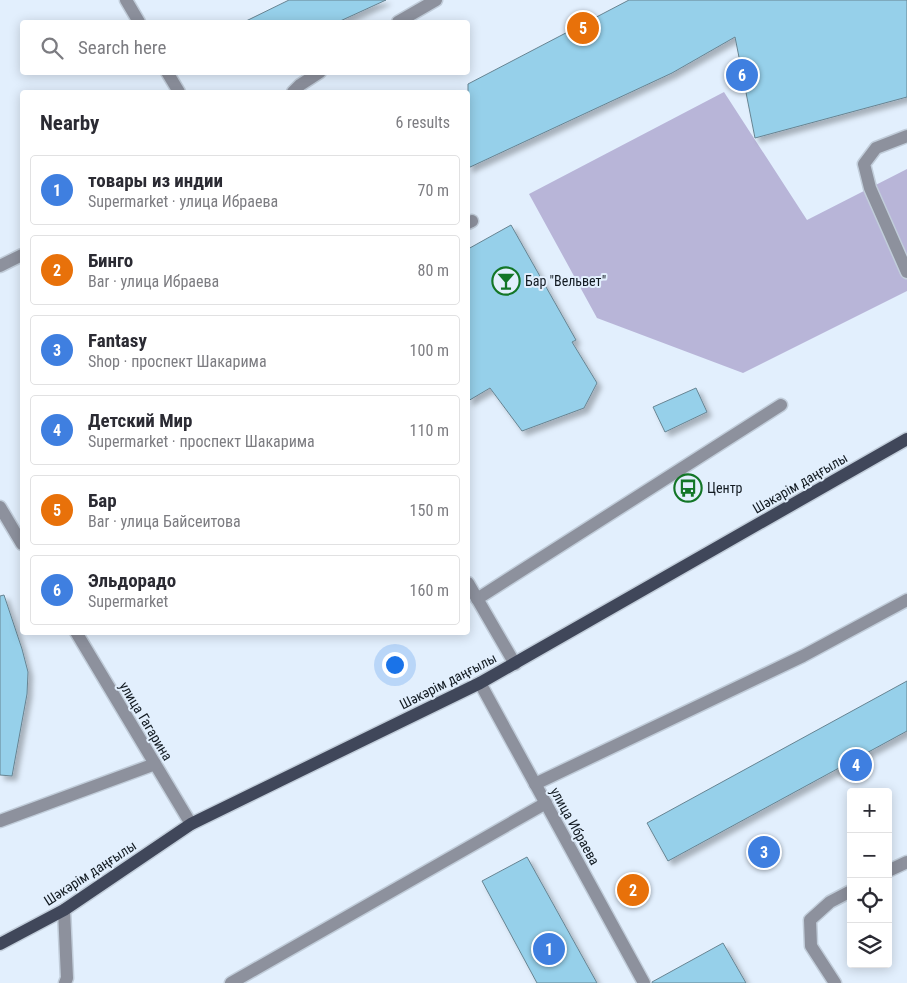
<!DOCTYPE html>
<meta charset="utf-8">
<style>
body{margin:0;font-family:"Roboto Condensed",sans-serif;background:#f2f2f3;color:#2b2b33}
.controls{position:absolute;right:15px;bottom:15px;display:grid;overflow:hidden;border-radius:5px;box-shadow:0 2px 12px #0003}
.controls button{width:45px;height:45px;display:grid;place-items:center;padding:0;border:0;border-bottom:1px solid #e1e1e2;background:#fff;color:#2b2b33;font:25px sans-serif}
.you{position:absolute;left:394px;top:664px;width:18px;height:18px;margin:-12px;border:4px solid #fff;border-radius:50%;background:#1a73e8;box-shadow:0 0 0 8px #1a73e833}
.badge{display:grid;place-items:center;width:32px;height:32px;border-radius:50%;background:#1a73e8;color:#fff;font-size:16px;font-weight:700}
.pin{position:absolute;translate:-50% -50%;border:2px solid #fff;box-shadow:0 1px 5px #0006}
.list{margin:0;padding:0;list-style:none}
h2{display:flex;justify-content:space-between;align-items:center;height:65px;margin:0;padding:0 20px;font-size:21px}
h2 small{font-size:16px;font-weight:400;color:#7c7c81}
.list li{display:grid;grid-template-columns:32px 1fr auto;gap:15px;align-items:center;box-sizing:border-box;height:70px;margin:0 10px 10px;padding:0 10px;border:1px solid #e1e1e2;border-radius:5px}
.list b{display:block;font-size:19px;white-space:nowrap}
.list p{margin:0;font-size:16px;white-space:nowrap;color:#7c7c81}
.list em{font-size:16px;font-style:normal;color:#7c7c81}
.icon{flex:none;width:28px;height:28px;fill:none;stroke:currentColor;stroke-width:2;stroke-linecap:round;stroke-linejoin:round}
.map{position:relative;flex:none;width:907px;height:983px;overflow:hidden}
.search{position:absolute;background:#fff;box-shadow:0 2px 12px #0003;left:20px;top:20px;width:450px;height:55px;display:flex;align-items:center;gap:12px;box-sizing:border-box;padding:0 18px;border-radius:5px;color:#7c7c81;font-size:19px}
.panel{position:absolute;background:#fff;box-shadow:0 2px 12px #0003;left:20px;top:90px;width:450px;height:545px;border-radius:5px}
.map>svg:first-child{display:block}
.green{fill:#b8b5d8}
.building{fill:#96d0ea;stroke:#678492;filter:url(#shadow)}
.lines{fill:none;stroke-linecap:round;stroke-linejoin:round}
.minor-casing{stroke:#c1cdda;stroke-width:15}
.major-casing{stroke:#c1cdda;stroke-width:15}
.minor{stroke:#8d919d;stroke-width:12}
.major{stroke:#40475a;stroke-width:12}
.labels{text-anchor:middle;dominant-baseline:central;stroke-width:4;stroke-linejoin:round;paint-order:stroke}
.poi-label{font-size:14px;fill:#121a21;stroke:#e2effd;text-anchor:start}
.street-label{font-size:14px;fill:#121a21;stroke:#e2effd}
</style>
<div class="map">
<svg width="907" height="983" viewBox="0 0 907 983">
<defs>
<filter id="shadow"><feDropShadow dx="4.5" dy="4.5" stdDeviation="2.5" flood-color="#0004"/></filter>
</defs>
<rect width="100%" height="100%" fill="#e2effd"/>
<path class="green" d="M724,92L807,220L907,169V291L743,373L597,318L529,194Z"/>
<g class="building">
<path d="M289,0H386L338,22H244Z"/>
<path d="M629,0H907V97L755,138L735,37L672,73L468,168V84Z"/>
<path d="M511,225L576,340L572,342L597,383L584,408L522,431L490,388L468,401V249Z"/>
<path d="M696,388L707,412L665,432L653,407Z"/>
<path d="M4,595L22,649L28,672L27,694L12,776L0,775V596Z"/>
<path d="M907,681V731L668,861L647,823Z"/>
<path d="M527,857L597,983H537L482,881Z"/>
<path d="M723,943L746,983H652V982Z"/>
</g>
<g class="lines">
<g class="minor-casing">
<g id="minor">
<path d="M126,0L139,22"/>
<path d="M398,22L436,0"/>
<path d="M167,72L179,92"/>
<path d="M293,92L300,85L320,72"/>
<path d="M907,136L876,148L864,164L870,188L907,272"/>
<path d="M468,223L472,221"/>
<path d="M0,266L22,255"/>
<path d="M0,507L22,544"/>
<path d="M468,583L515,664"/>
<path d="M477,599L781,405"/>
<path d="M76,632L191,824"/>
<path d="M480,683L644,983"/>
<path d="M535,784L803,656L907,600"/>
<path d="M0,821L155,764"/>
<path d="M888,871L907,862"/>
<path d="M64,910L67,978L65,983"/>
<path d="M231,983L546,803"/>
<path d="M835,983L811,946L810,920L830,902L851,891"/>
</g>
</g>
<g class="major-casing">
<path id="major" d="M0,944L64,910L191,824L480,683L907,439"/>
</g>
<use href="#minor" class="minor"/>
<use href="#major" class="major"/>
</g>
<defs>
<g id="bar-ring" transform="scale(1.4375)"><circle r="9.5" fill="#e2effd" stroke="#137627" stroke-width="1.5"/><path d="M-6-5H6L.8 .8V4.5H3.5V6h-7V4.5H-.8V.8Z" fill="#137627"/></g>
<g id="bus-ring" transform="scale(1.4375)"><circle r="9.5" fill="#e2effd" stroke="#137627" stroke-width="1.5"/><path d="M-5-6H5V4H4V6H2V4H-2V6H-4V4H-5ZM-3.5-4V0h7V-4ZM-3.5 1.2v1.5H-2V1.2ZM2 1.2v1.5H3.5V1.2Z" fill="#137627"/></g>
</defs>
<g fill-rule="evenodd">
<use href="#bar-ring" x="506" y="281"/>
<use href="#bus-ring" x="688" y="488"/>
</g>
<g class="labels">
<g class="poi-label">
<text x="525" y="281">Бар "Вельвет"</text>
<text x="707" y="488">Центр</text>
</g>
<g class="street-label">
<text transform="translate(800 483) rotate(-30)">Шәкәрім даңғылы</text>
<text transform="translate(448 681) rotate(-27)">Шәкәрім даңғылы</text>
<text transform="translate(146 721) rotate(59)">улица Гагарина</text>
<text transform="translate(575 826) rotate(61)">улица Ибраева</text>
<text transform="translate(90 873) rotate(-33)">Шәкәрім даңғылы</text>
</g>
</g>
</svg>
<div class="controls">
<button>+</button>
<button>−</button>
<button><svg class="icon" aria-label="locate" viewBox="0 0 24 24"><circle cx="12" cy="12" r="6"/><path d="M12 2v4M12 18v4M2 12h4M18 12h4"/></svg></button>
<button><svg class="icon" aria-label="layers" viewBox="0 0 24 24"><path d="M12 4l9 5-9 5-9-5zM3 14l9 5 9-5"/></svg></button>
</div>
<div class="you"></div>
<div class="pin badge" style="left:549px;top:949px;background:#3f7fe0">1</div>
<div class="pin badge" style="left:633px;top:890px;background:#e8710a">2</div>
<div class="pin badge" style="left:764px;top:852px;background:#3f7fe0">3</div>
<div class="pin badge" style="left:856px;top:765px;background:#3f7fe0">4</div>
<div class="pin badge" style="left:583px;top:28px;background:#e8710a">5</div>
<div class="pin badge" style="left:742px;top:75px;background:#3f7fe0">6</div>
<div class="search"><svg class="icon" aria-label="search" viewBox="0 0 24 24"><circle cx="10" cy="10" r="6"/><path d="M15 15l6 6"/></svg>Search here</div>
<section class="panel">
<h2>Nearby<small>6 results</small></h2>
<ul class="list">
<li><span class="badge" style="background:#3f7fe0">1</span><div><b>товары из индии</b><p>Supermarket · улица Ибраева</p></div><em>70 m</em></li>
<li><span class="badge" style="background:#e8710a">2</span><div><b>Бинго</b><p>Bar · улица Ибраева</p></div><em>80 m</em></li>
<li><span class="badge" style="background:#3f7fe0">3</span><div><b>Fantasy</b><p>Shop · проспект Шакарима</p></div><em>100 m</em></li>
<li><span class="badge" style="background:#3f7fe0">4</span><div><b>Детский Мир</b><p>Supermarket · проспект Шакарима</p></div><em>110 m</em></li>
<li><span class="badge" style="background:#e8710a">5</span><div><b>Бар</b><p>Bar · улица Байсеитова</p></div><em>150 m</em></li>
<li><span class="badge" style="background:#3f7fe0">6</span><div><b>Эльдорадо</b><p>Supermarket</p></div><em>160 m</em></li>
</ul>
</section>
</div>
